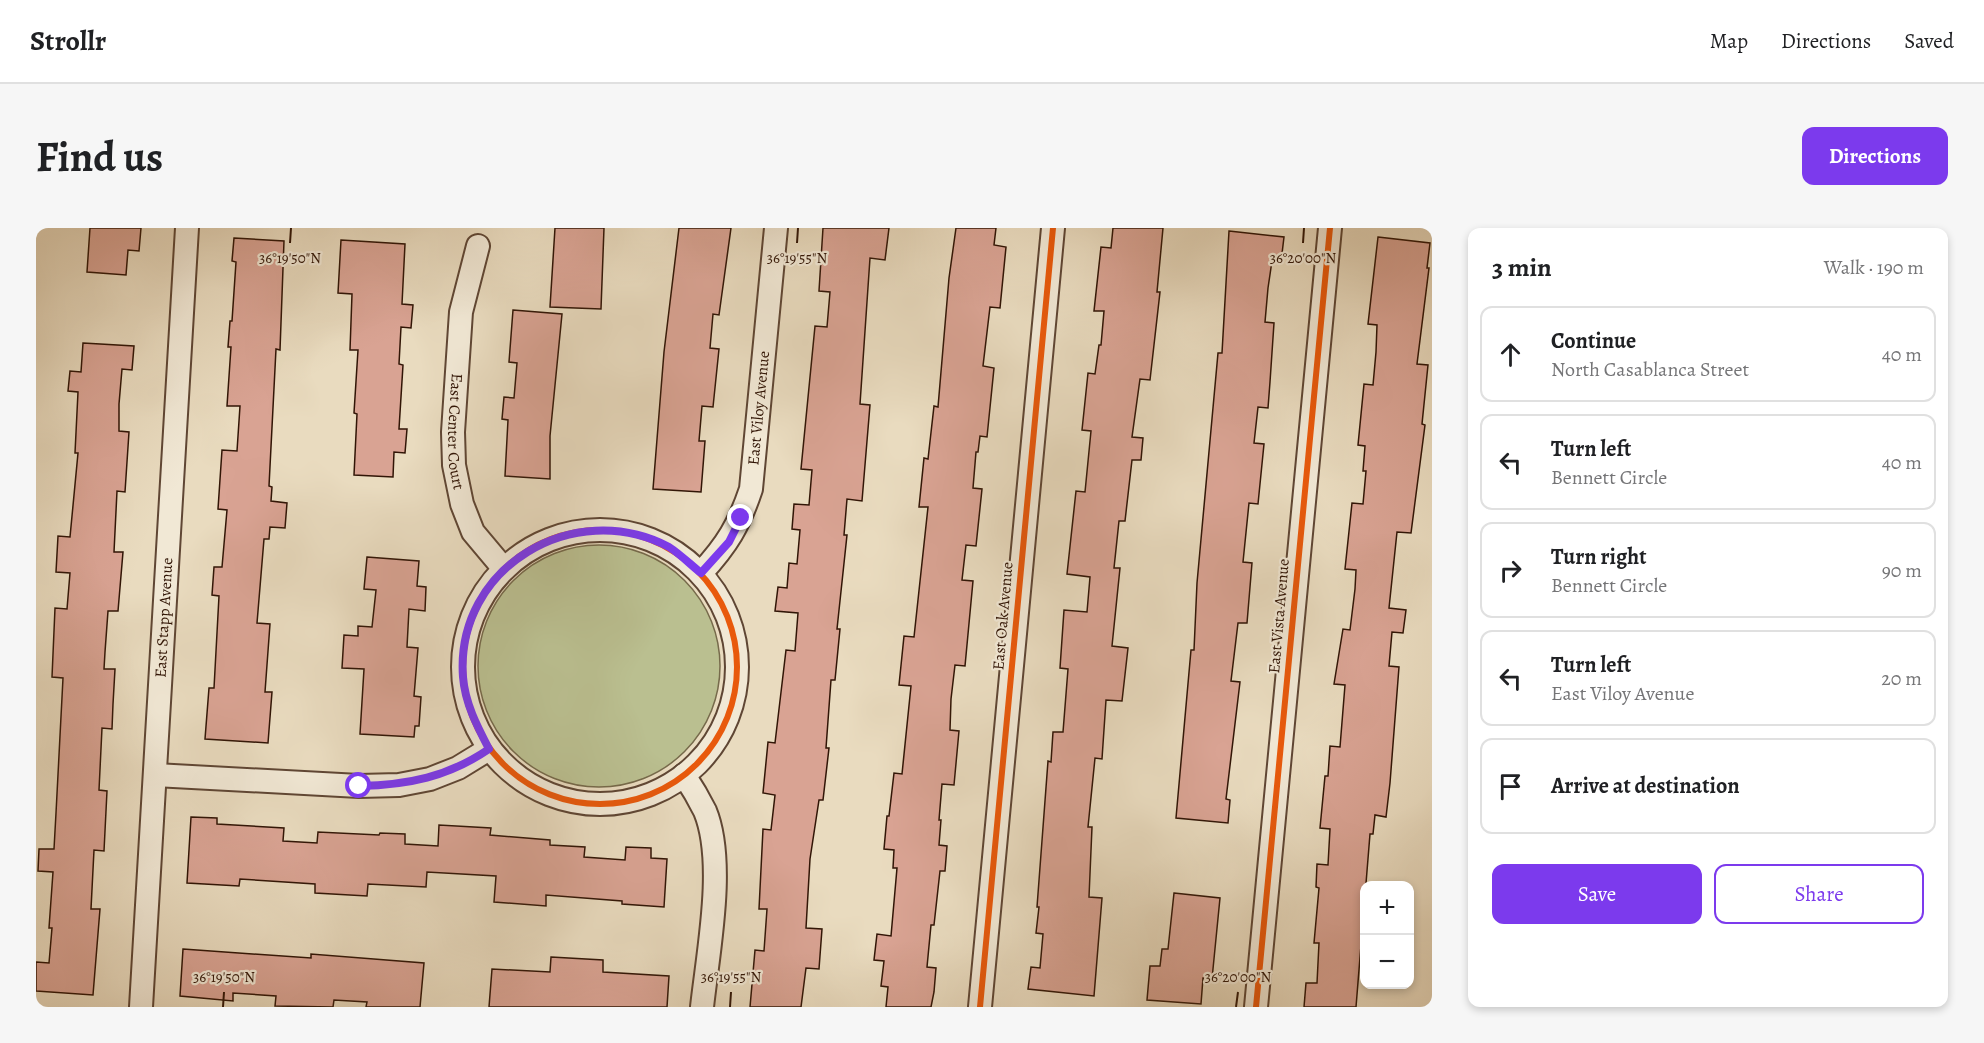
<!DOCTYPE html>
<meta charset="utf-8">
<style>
body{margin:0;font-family:Alegreya,serif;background:#f6f6f6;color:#202124}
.controls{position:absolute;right:18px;bottom:18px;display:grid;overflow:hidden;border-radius:12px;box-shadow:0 3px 9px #0003}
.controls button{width:54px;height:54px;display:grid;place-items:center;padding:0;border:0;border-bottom:2px solid #e0e0e0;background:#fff;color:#202124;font:30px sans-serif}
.stop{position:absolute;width:18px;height:18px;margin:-14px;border:4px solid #7c3aed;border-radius:50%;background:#fff}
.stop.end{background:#7c3aed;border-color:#fff;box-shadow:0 2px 6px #0008}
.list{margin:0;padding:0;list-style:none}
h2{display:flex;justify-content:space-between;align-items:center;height:78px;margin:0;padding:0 24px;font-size:26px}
h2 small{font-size:20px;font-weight:400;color:#757577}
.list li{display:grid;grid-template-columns:39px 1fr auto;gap:18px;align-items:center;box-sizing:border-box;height:96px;margin:0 12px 12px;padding:0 12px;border:2px solid #e0e0e0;border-radius:12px}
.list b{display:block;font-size:22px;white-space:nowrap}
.list p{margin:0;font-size:20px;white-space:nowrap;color:#757577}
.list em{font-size:20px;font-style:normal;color:#757577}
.actions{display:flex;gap:12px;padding:18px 24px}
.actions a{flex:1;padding:14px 0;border:2px solid #7c3aed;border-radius:12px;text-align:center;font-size:21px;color:#7c3aed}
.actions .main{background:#7c3aed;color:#fff}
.icon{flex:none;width:33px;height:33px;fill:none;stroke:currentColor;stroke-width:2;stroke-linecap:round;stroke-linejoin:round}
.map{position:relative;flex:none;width:1396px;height:779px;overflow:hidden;border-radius:12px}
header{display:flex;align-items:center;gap:36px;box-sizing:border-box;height:84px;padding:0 30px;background:#fff;border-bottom:2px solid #e0e0e0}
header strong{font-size:28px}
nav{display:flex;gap:33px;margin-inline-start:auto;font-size:21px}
.intro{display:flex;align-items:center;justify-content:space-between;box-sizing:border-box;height:144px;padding:0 36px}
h1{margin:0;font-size:42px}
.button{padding:15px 27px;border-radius:12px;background:#7c3aed;color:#fff;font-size:21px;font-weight:700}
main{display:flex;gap:36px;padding:0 36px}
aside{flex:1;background:#fff;border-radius:12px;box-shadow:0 3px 9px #0003}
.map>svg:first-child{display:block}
.green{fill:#babf90;stroke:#766a4b;stroke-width:1.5}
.building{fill:#d9a393;stroke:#311506;stroke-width:1.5}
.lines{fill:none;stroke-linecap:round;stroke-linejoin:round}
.minor-casing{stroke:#5f4634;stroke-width:26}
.minor{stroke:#f1e8d5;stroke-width:22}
.cycleway-casing{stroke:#f1e8d5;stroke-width:10}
.cycleway{stroke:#e8590c;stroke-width:6}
.route{stroke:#7c3aed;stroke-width:8}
.ticks{fill:none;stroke:#311506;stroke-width:2}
.labels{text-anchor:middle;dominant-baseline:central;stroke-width:4.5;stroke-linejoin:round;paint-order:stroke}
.street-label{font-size:16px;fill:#311506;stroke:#f1e8d5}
.ticks-label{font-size:15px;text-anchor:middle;fill:#311506;stroke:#f1e8d5;stroke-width:4.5;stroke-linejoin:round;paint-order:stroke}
</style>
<header>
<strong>Strollr</strong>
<nav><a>Map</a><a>Directions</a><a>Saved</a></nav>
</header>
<div class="intro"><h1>Find us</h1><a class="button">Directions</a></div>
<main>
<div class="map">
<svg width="1396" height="779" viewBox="0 0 1396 779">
<rect width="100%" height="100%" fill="#e9dbbf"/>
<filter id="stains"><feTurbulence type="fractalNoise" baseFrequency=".00333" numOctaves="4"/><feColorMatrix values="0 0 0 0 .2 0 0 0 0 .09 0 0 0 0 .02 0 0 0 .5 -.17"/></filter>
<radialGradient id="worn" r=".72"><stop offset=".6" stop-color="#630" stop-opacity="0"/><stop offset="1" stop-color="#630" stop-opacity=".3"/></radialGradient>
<circle class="green" cx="563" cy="438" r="121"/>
<g class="building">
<path d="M54,0H105L103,23L92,22L90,47L51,44Z"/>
<path d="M519,0H568L565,81L514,79Z"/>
<path d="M643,0H695L683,87L677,86L674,120L683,121L677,179L666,178L663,213H669L665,264L617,261L628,124Z"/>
<path d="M787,0H853L849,32L834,30L824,176L834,177L826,273L811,271L808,307H811L801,401H804L799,452H795L790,520H793L787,572H783L774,631L770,700L786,701L783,741L770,740L765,779H714L719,722L728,723L731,681H723L727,601L735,602L739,567L727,565L732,514L739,515L750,422L759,423L762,385L739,383L742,359L751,360L753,335L761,336L764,302L756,301L758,276L773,277L776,242L765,241L779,98L791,99L794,64L783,63Z"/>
<path d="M920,0H960L958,17L970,19L964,80L954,79L947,138L958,140L951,209L944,208L942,224H940L937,260L946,261L940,318L930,317L926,352L937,353L929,438L919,437L915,471L914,502L923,503L918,557L906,556L903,592H905L903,617L911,618L909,643H904L898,697H895L891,739L900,740L898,764L895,779H850L852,759L845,758L848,733L838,732L841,706L855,708L861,640H857L858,622L848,621L851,588H853L858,545L866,546L875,458L863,457L868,408L878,409L892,279H883L888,230L892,231L898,178L902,179L913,50Z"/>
<path d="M1077,0H1127L1121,64H1124L1114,152L1104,151L1096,209L1107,210L1105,232H1096L1089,293H1083L1078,340H1084L1076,418L1092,420L1086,473L1070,472L1066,531L1059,530L1052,599H1056L1053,669L1066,670L1058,768L992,761L995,739L1004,740L1007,706L1000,705L1003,679H1001L1012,533L1015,534L1017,504H1027L1032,441L1024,440L1028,382L1051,384L1054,349L1031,346L1040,263L1049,264L1055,203L1046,202L1052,145L1059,146L1063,117H1065L1068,83H1058L1065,19L1075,20Z"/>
<path d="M1193,3L1248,9L1245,34L1236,33L1232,60L1229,94L1238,95L1234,154L1232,180L1222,179L1218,215L1228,216L1222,276L1213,275L1207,334L1216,335L1211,395H1202L1195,453L1204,454L1190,571L1194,572L1192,595L1140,590L1155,422H1158L1161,355L1182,125H1186Z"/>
<path d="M1342,9L1394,15L1391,40H1393L1381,136L1392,137L1386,196L1389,197L1375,305L1361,304L1353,380L1370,382L1367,405L1356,404L1353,438L1363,439L1354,555L1350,589L1339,587L1337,606H1334L1320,779H1268L1270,755H1281L1283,715H1278L1283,660L1280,659L1281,636L1292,637L1294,601L1284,600L1289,548H1292L1294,518L1304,519L1309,457L1298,456L1307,401L1314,402L1319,361L1320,342L1309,341L1316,275L1327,276L1330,243H1327L1329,218L1322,217L1328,156L1337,157L1340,124L1341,97L1332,96Z"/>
<path d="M198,10L248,13L244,122L240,121L233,258L236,259L235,273L251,275L249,300L234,299L233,311H228L221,395L234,396L229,464H236L232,515L169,511L173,460H178L183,368L176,367L178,339H186L191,282L182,281L186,222L201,223L204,178H191L195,119H192L194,93H196L200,34L196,33Z"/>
<path d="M305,12L369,16L366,76L377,77L375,100L365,99L363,136L367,137L363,201H371L369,225L358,224L357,249L318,247L321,186L318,185L322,122H314L316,66L302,65Z"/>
<path d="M477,82L526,86L514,208V251L469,248L472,192L466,191L468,169L478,170L481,135L473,134Z"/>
<path d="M47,115L98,118L96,142L86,141L83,176V203L93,204L89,264L81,263L78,324H87L82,383H72L69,424L68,441H79L77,476L76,501L66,500L63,562L71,563L68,623L58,622L55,681H64L57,767L0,763V734L13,735L16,700H13L17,644L2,643L3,621H18L20,585L27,450L16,449L19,380L31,381L34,345L20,344L22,308L34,309L42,225H39L42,164L32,163L34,143L45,144Z"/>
<path d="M331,329L383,333L381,358L390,359L389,383L373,381L371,419L382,420L378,468L385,469L383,498H379L378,509L324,506L328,441L306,440L308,407L322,408V398L336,399L340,362L328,361Z"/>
<path d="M155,589L181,590V596L248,600L247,613L281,615L282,604L343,607L344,605L369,606V616L402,618L403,597L455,600L454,607L514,612V617L549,619L548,629L589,632L590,619L615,620V630L631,631L628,679L586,676V673L510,667V678L458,674L460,648L391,644L390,659L332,656L331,668L279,665V656L204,651L203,658L151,655Z"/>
<path d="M1138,665L1184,670L1176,751L1167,750L1165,776L1111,772L1114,738H1124L1126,721H1132Z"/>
<path d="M147,721L275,730V726L388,735L384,779H330L331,774L298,772L297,779L239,778L240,768L197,765V773L144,768Z"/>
<path d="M515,729L567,732V744L633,748L631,779H453L456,741L514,744Z"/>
</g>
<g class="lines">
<g class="minor-casing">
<g id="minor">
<path id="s1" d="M442,18L425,84L417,204L418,237L426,276L437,304L468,341"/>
<circle cx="564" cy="439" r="137"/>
<path id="s2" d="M665,345C691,317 703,297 715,261L740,0"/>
<path d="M119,547L323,558L363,557L394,551L422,540L453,521"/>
<path d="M648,547C656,559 663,571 669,583C690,634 672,724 666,779"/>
<path id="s3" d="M105,779L151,0"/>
<path d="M944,779L1017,0"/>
<path d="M1220,779L1294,0"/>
</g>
</g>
<use href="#minor" class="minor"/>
<g class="cycleway-casing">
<g id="cycleway">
<circle cx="564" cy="439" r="137"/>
<path d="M944,779L1017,0"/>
<path d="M1220,779L1294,0"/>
</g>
</g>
<use href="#cycleway" class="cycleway"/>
</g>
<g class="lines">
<path class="route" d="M323,558C372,557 412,549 453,521C441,498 429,475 427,449C419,339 538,269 633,319C644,326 655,337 665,345L693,314L705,290"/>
</g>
<path class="ticks" d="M254,15L255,0M761,15L762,0M1267,15L1268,0M187,779L188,764M694,779L695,764M1200,779L1202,764"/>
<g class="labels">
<g class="street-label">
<text stroke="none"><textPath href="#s2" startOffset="180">East Viloy Avenue</textPath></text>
<text stroke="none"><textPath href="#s1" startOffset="188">East Center Court</textPath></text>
<text transform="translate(967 388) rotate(-85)">East Oak Avenue</text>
<text transform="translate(1243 388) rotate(-85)">East Vista Avenue</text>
<text stroke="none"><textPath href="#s3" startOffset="390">East Stapp Avenue</textPath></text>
</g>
</g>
<g class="ticks-label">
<text x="254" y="35">36°19'50"N</text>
<text x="761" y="35">36°19'55"N</text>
<text x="1267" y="35">36°20'00"N</text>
<text x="188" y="754">36°19'50"N</text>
<text x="695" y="754">36°19'55"N</text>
<text x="1202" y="754">36°20'00"N</text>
</g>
<rect width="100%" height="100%" filter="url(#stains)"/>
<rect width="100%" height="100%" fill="url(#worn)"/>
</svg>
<div class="controls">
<button>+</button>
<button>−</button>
</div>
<div class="stop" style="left:323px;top:558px"></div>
<div class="stop end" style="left:705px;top:290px"></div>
</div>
<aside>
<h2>3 min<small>Walk · 190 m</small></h2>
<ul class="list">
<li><svg class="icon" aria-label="ahead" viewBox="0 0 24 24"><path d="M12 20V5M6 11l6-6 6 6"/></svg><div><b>Continue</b><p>North Casablanca Street</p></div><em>40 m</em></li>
<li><svg class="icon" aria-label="left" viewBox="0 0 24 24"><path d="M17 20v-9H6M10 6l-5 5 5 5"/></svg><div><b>Turn left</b><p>Bennett Circle</p></div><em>40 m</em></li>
<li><svg class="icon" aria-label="right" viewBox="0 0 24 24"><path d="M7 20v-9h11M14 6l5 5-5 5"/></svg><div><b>Turn right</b><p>Bennett Circle</p></div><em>90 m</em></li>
<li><svg class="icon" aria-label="left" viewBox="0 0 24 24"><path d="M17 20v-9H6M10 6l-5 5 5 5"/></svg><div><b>Turn left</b><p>East Viloy Avenue</p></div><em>20 m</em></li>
<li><svg class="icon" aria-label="arrive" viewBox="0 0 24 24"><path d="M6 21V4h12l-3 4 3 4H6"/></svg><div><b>Arrive at destination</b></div></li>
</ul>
<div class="actions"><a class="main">Save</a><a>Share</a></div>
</aside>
</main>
